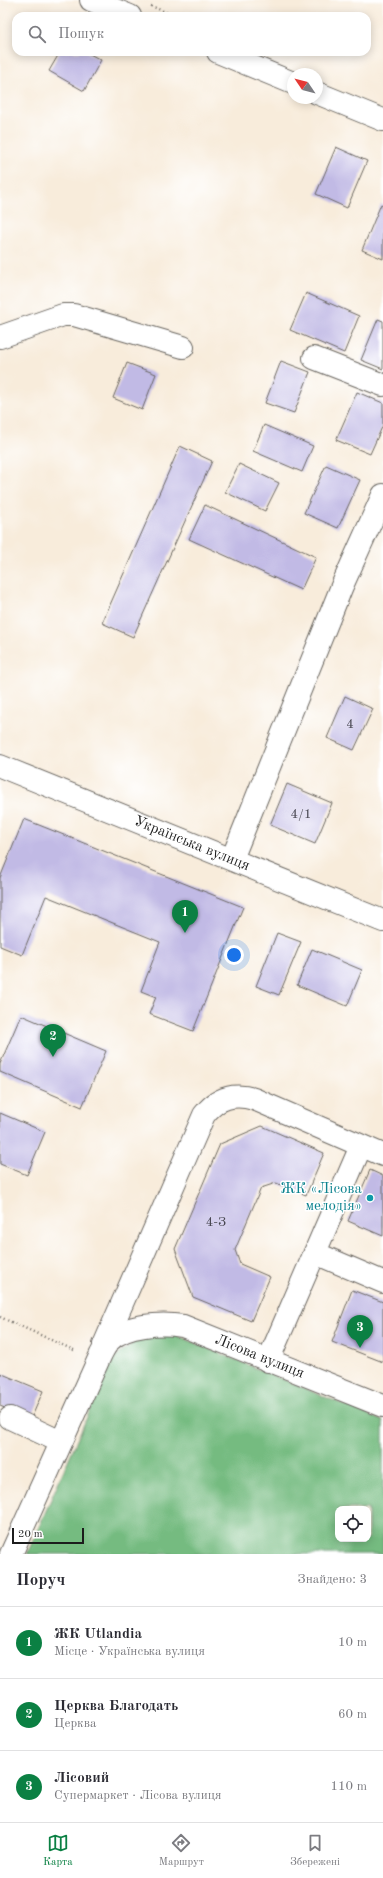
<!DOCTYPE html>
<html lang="uk">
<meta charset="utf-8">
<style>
body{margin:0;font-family:"Old Standard TT",serif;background:#f7f7f7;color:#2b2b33}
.controls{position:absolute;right:12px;bottom:12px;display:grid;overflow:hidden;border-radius:8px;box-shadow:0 2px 10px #0003}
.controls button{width:36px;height:36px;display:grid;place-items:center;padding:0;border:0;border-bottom:1px solid #e1e1e2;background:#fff;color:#2b2b33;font:20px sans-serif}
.compass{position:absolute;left:287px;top:68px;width:36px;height:36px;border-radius:50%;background:#fff;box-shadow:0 2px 10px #0003;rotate:305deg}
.scale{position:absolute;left:12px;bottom:10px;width:72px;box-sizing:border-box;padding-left:4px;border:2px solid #1c1c1c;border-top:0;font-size:11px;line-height:14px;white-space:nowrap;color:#1c1c1c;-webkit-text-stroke:3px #fff;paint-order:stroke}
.you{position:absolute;left:234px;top:955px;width:14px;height:14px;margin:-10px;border:3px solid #fff;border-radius:50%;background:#1a73e8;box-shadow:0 0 0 6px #1a73e833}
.badge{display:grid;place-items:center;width:26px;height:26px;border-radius:50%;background:#0b8043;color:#fff;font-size:13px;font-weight:700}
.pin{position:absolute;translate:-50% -33px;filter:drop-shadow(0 1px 2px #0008)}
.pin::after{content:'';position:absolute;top:21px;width:14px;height:12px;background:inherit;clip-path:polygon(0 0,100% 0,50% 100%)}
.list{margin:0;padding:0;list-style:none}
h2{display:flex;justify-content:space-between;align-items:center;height:52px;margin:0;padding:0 16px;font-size:17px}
h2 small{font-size:13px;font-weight:400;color:#7c7c81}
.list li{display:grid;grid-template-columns:26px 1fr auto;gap:12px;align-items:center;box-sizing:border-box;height:72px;padding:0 16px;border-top:1px solid #e1e1e2}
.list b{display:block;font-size:15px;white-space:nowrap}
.list p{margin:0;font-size:13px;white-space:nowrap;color:#7c7c81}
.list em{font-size:13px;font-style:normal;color:#7c7c81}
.icon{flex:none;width:22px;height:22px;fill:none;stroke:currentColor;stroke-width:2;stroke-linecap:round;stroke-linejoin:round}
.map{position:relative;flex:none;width:383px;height:1554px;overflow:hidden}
.search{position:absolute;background:#fff;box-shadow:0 2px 10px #0003;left:12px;right:12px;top:12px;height:44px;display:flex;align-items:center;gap:10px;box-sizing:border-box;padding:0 14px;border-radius:12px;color:#7c7c81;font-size:15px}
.sheet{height:268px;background:#fff}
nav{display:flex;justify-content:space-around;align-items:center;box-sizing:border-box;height:56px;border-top:1px solid #e1e1e2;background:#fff;font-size:11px;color:#7c7c81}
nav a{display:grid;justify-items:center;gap:2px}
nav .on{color:#0b8043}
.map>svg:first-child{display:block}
.forest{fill:#75bb80;stroke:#486c4e;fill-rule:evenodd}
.building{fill:#c1bae5}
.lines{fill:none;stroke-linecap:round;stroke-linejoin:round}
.minor-casing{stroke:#69655f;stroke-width:24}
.path{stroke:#69655f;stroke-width:2.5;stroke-dasharray:1 3;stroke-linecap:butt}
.minor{stroke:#fff;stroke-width:22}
.culture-dot{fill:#0f9aa8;stroke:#fff;stroke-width:1.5}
.labels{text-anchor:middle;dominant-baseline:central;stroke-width:3;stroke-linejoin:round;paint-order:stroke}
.number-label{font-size:13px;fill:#45444e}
.street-label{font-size:15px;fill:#1c1c1c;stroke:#fff}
.culture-label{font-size:15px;fill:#0d838f;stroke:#fff;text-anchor:end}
</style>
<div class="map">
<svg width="383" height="1554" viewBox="0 0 383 1554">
<rect width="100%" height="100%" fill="#fff"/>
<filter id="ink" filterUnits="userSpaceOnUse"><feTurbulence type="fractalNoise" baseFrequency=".025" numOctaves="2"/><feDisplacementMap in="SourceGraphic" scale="8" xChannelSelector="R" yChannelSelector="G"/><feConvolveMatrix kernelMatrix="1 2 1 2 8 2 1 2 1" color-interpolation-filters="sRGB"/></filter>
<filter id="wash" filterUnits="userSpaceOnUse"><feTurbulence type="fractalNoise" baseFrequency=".012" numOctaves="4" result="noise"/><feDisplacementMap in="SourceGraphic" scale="16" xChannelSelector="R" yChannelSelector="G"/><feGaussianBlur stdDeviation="0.9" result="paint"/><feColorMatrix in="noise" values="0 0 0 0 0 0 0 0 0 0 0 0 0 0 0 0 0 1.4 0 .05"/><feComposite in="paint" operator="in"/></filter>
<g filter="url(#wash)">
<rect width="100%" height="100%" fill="#f8ecdb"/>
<path class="forest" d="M169,1332L383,1421V1554H27L112,1360L135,1341ZM338,1509H368V1539H338Z"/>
<g id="blocks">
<g class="building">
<path d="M60,52H86L101,60L84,91L49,71Z"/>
<path d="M336,147L367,161L347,208L316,194Z"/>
<path d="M381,204L383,205V259L362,250Z"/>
<path d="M306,293L359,316L344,353L290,330Z"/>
<path d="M378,319L383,321V369L361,360Z"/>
<path d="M281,361L310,372L294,413L265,403Z"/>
<path d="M127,363L156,374L142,410L113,398Z"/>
<path d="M357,392L383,403V425L370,454L336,440Z"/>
<path d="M264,425L313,446L302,472L253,451Z"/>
<path d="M180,446L212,461L133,637L102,623Z"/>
<path d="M239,464L279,483L265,511L225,492Z"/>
<path d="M326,465L360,480L338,528L304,513Z"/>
<path d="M205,505L316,557L301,590L189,539Z"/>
<path d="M345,696L373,709L354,750L327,738Z"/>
<path d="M287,784L332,803L315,844L270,825Z"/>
<path d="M24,819L243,907L193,1031L149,1014L156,997L141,991L160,942L46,896L22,955L0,946V878Z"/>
<path d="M277,933L301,942L279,995L256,986Z"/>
<path d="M312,949L362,970L347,1006L297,985Z"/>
<path d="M21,1015L106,1051L82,1107L0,1072V1064Z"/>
<path d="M0,1113L45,1132L27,1175L0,1164Z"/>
<path d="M262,1126L324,1153L306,1195L276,1183L261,1188L235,1250L240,1264L270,1277L251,1321L193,1297L175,1249L220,1144Z"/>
<path d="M370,1170L383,1176V1236L348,1221Z"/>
<path d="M352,1290L383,1302V1362L332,1342Z"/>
<path d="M0,1373L43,1391L31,1419L0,1406Z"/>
</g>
</g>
</g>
<g filter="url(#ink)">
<use href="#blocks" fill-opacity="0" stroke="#69655f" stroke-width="1"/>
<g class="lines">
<g class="minor-casing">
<g id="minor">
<path d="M91,0L130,16"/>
<path d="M218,52L293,83"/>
<path d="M317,93L383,120"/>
<path d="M0,337L63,315H74L183,347"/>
<path d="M314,358L383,385"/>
<path id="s1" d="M0,766L383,921"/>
<path d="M232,859L342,586L383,495"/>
<path d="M315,1253L383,1282"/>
<path d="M104,1345L204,1115C217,1098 233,1093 254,1099L383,1155"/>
<path d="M268,1361L361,1146"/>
<path d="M10,1418L61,1442"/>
<path id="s2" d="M11,1554L101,1354C103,1350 106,1345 109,1341C125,1324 162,1323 183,1326L383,1406"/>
</g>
</g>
<g class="path">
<path d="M151,6L175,16"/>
<path d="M0,1317L76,1351"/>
</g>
<use href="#minor" class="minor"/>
</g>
</g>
<circle class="culture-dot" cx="370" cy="1198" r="4"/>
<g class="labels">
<g class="number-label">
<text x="350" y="724">4</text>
<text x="301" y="814">4/1</text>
<text x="216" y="1222">4-З</text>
</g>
<g class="street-label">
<text stroke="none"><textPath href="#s1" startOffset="207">Українська вулиця</textPath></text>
<text stroke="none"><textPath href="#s2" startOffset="395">Лісова вулиця</textPath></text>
</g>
<g class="culture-label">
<text x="362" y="1189">ЖК «Лісова<tspan x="362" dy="17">мелодія»</tspan></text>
</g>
</g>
</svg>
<div class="controls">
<button><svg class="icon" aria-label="locate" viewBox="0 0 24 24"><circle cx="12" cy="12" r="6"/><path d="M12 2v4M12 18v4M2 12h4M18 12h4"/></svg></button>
</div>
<svg class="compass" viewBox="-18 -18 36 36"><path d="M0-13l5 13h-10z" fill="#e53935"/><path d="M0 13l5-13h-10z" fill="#7c7c81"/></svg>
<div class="scale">20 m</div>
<div class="you"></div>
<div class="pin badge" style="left:185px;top:933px">1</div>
<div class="pin badge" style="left:53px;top:1057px">2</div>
<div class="pin badge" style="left:360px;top:1348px">3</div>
<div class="search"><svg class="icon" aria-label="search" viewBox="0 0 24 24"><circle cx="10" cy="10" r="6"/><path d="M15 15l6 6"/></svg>Пошук</div>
</div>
<section class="sheet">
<h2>Поруч<small>Знайдено: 3</small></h2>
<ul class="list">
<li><span class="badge">1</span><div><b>ЖК Utlandia</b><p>Місце · Українська вулиця</p></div><em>10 m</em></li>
<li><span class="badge">2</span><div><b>Церква Благодать</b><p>Церква</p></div><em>60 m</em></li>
<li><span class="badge">3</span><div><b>Лісовий</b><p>Супермаркет · Лісова вулиця</p></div><em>110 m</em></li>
</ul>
</section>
<nav>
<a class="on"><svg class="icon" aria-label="map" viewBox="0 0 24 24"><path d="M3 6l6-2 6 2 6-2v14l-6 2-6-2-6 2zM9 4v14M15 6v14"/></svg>Карта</a>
<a><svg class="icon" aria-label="directions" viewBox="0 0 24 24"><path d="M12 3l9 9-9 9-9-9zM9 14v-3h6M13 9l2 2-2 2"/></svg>Маршрут</a>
<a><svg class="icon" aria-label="saved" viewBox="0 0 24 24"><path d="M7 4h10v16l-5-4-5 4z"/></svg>Збережені</a>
</nav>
